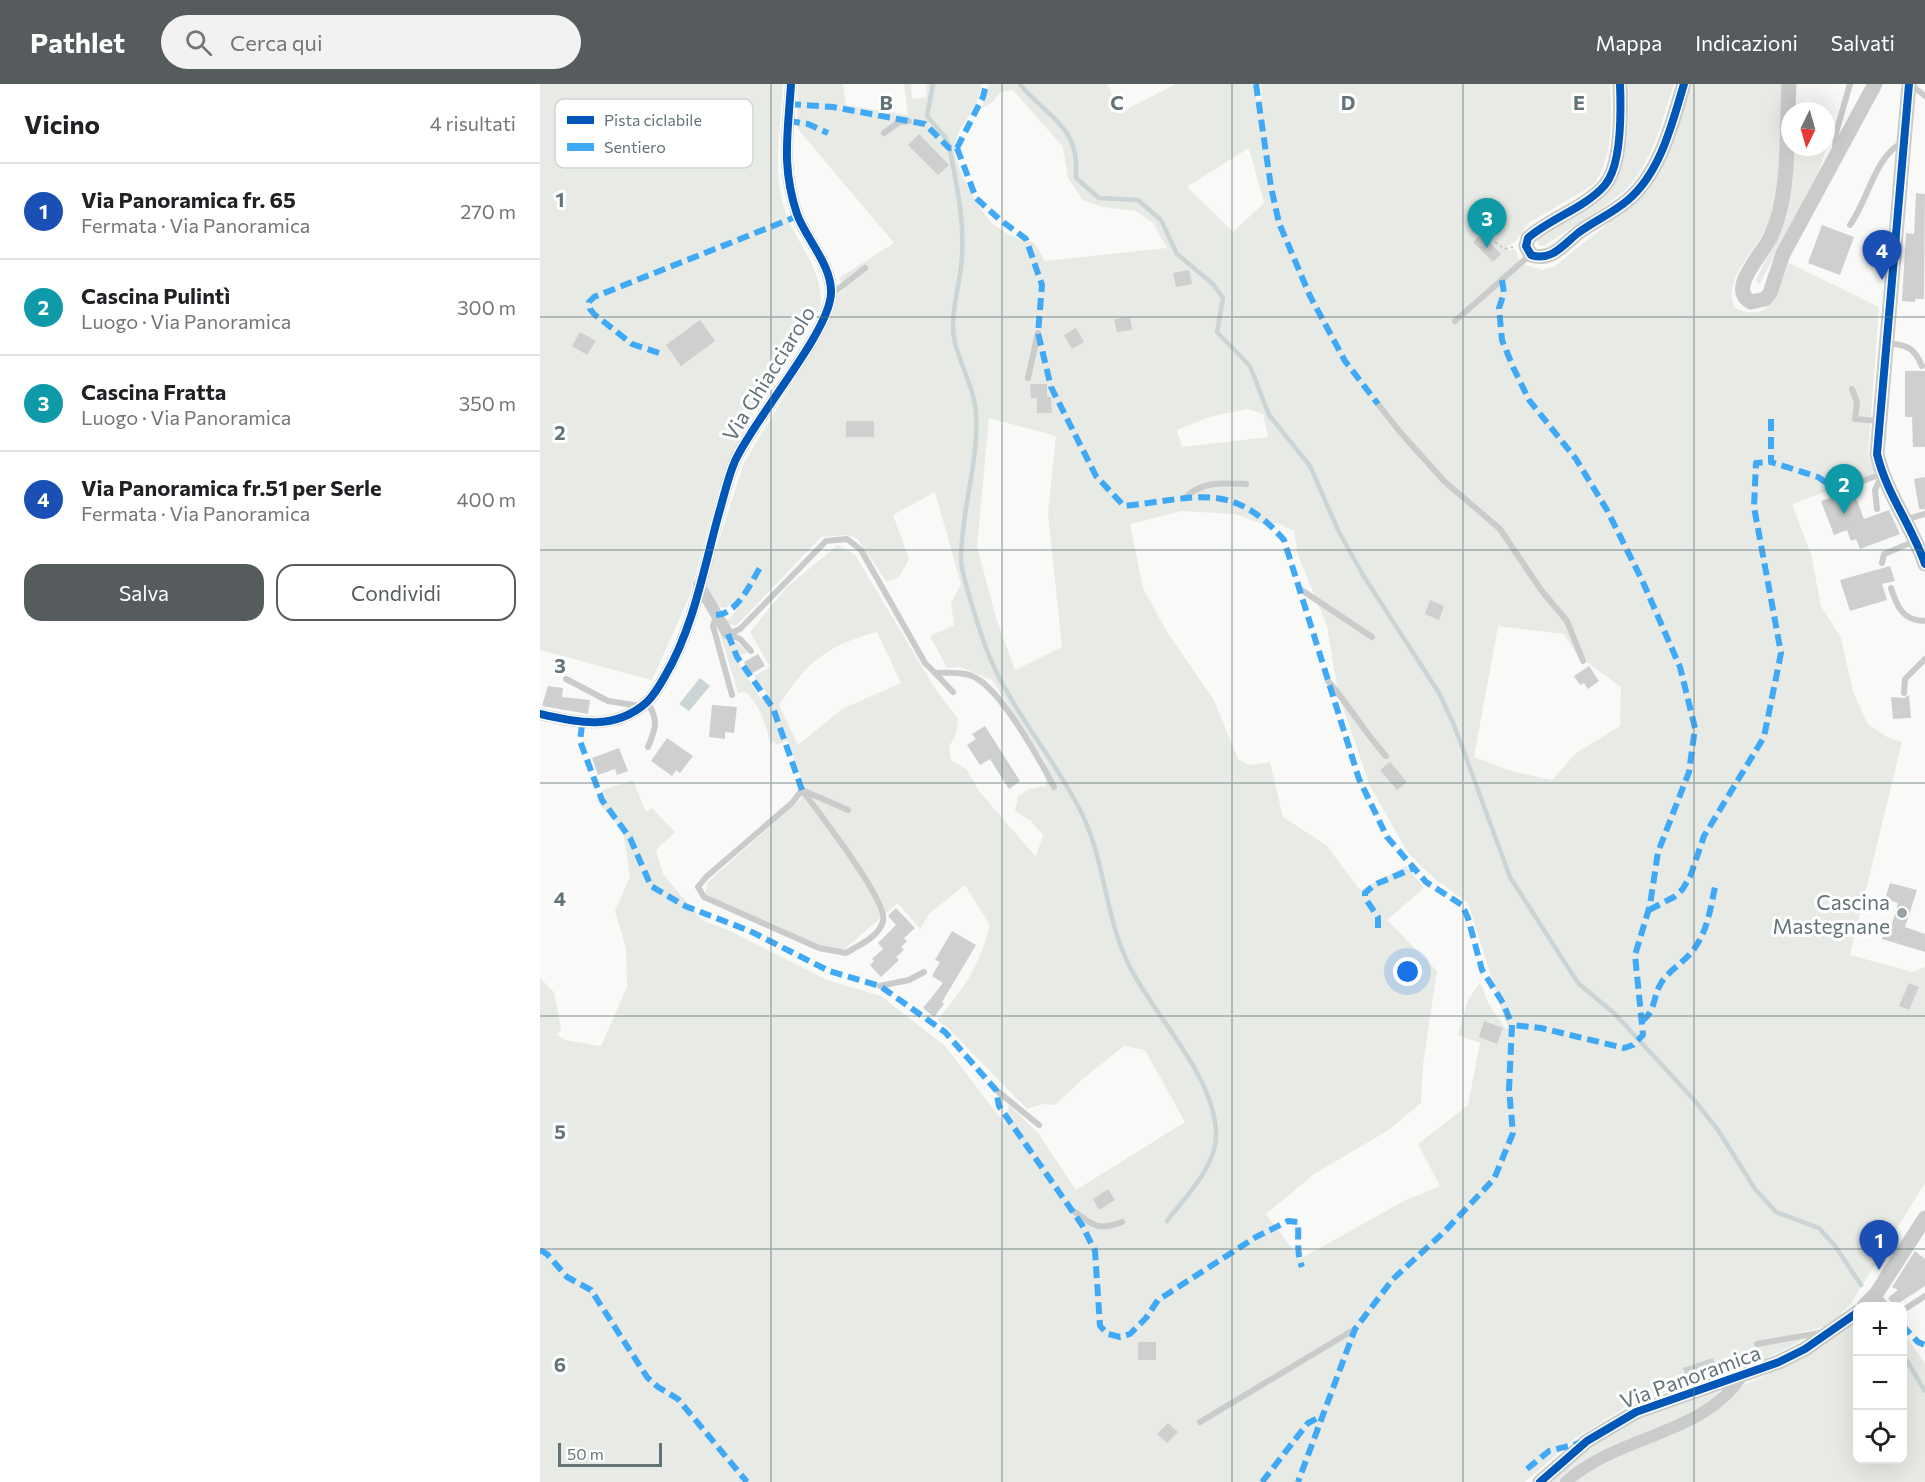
<!DOCTYPE html>
<html lang="it">
<meta charset="utf-8">
<style>
body{margin:0;font-family:Commissioner,sans-serif;background:#f2f2f2;color:#202124}
.controls{position:absolute;right:18px;bottom:18px;display:grid;overflow:hidden;border-radius:12px;box-shadow:0 6px 24px #0002}
.controls button{width:54px;height:54px;display:grid;place-items:center;padding:0;border:0;border-bottom:2px solid #e0e0e0;background:#fff;color:#202124;font:30px sans-serif}
.compass{position:absolute;left:1241px;top:18px;width:54px;height:54px;border-radius:50%;background:#fff;box-shadow:0 6px 24px #0002;rotate:185deg}
.scale{position:absolute;left:18px;bottom:15px;width:104px;box-sizing:border-box;padding-left:6px;border:3px solid #637479;border-top:0;font-size:16px;line-height:21px;white-space:nowrap;color:#637479;-webkit-text-stroke:4px #fff;paint-order:stroke}
.you{position:absolute;left:868px;top:888px;width:21px;height:21px;margin:-15px;border:4px solid #fff;border-radius:50%;background:#1a73e8;box-shadow:0 0 0 9px #1a73e833}
.badge{display:grid;place-items:center;width:39px;height:39px;border-radius:50%;background:#565c5e;color:#fff;font-size:20px;font-weight:700}
.pin{position:absolute;translate:-50% -50px;filter:drop-shadow(0 2px 3px #0008)}
.pin::after{content:'';position:absolute;top:32px;width:21px;height:18px;background:inherit;clip-path:polygon(0 0,100% 0,50% 100%)}
.list{margin:0;padding:0;list-style:none}
h2{display:flex;justify-content:space-between;align-items:center;height:78px;margin:0;padding:0 24px;font-size:26px}
h2 small{font-size:20px;font-weight:400;color:#757577}
.list li{display:grid;grid-template-columns:39px 1fr auto;gap:18px;align-items:center;box-sizing:border-box;height:96px;padding:0 24px;border-top:2px solid #e0e0e0}
.list b{display:block;font-size:22px;white-space:nowrap}
.list p{margin:0;font-size:20px;white-space:nowrap;color:#757577}
.list em{font-size:20px;font-style:normal;color:#757577}
.actions{display:flex;gap:12px;padding:18px 24px}
.actions a{flex:1;padding:14px 0;border:2px solid #565c5e;border-radius:18px;text-align:center;font-size:21px;color:#565c5e}
.actions .main{background:#565c5e;color:#fff}
.icon{flex:none;width:33px;height:33px;fill:none;stroke:currentColor;stroke-width:2;stroke-linecap:round;stroke-linejoin:round}
.map{position:relative;flex:none;width:1385px;height:1398px;overflow:hidden}
header{display:flex;align-items:center;gap:36px;box-sizing:border-box;height:84px;padding:0 30px;background:#565c5e;color:#fff}
header strong{font-size:28px}
nav{display:flex;gap:33px;margin-inline-start:auto;font-size:21px}
.search{width:420px;height:54px;background:#f2f2f2;display:flex;align-items:center;gap:15px;box-sizing:border-box;padding:0 21px;border-radius:33px;color:#757577;font-size:22px}
main{display:flex}
aside{flex:1;background:#fff}
.map>svg:first-child{display:block}
.green{fill:#e8eae6;fill-rule:evenodd}
.water{fill:#cbd5d5}
.lines{fill:none;stroke-linecap:round;stroke-linejoin:round}
.stream{stroke:#cbd5d5;stroke-width:4.5}
.building{fill:#ced0d0}
.path{stroke:#c8c9ca;stroke-width:2;stroke-dasharray:3 3;stroke-linecap:butt}
.service{stroke:#cacccc;stroke-width:6}
.minor{stroke:#cacccc;stroke-width:12}
.tertiary{stroke:#cacccc;stroke-width:15}
.quiet{stroke:#3fa9f5;stroke-width:6;stroke-dasharray:12 6;stroke-linecap:butt}
.cycleway-casing{stroke:#fff;stroke-width:11}
.cycleway{stroke:#0057b8;stroke-width:8}
.grid{fill:none;stroke:#637479;stroke-width:1.5;stroke-opacity:0.55}
.poi-dot{fill:#98a3a5;stroke:#fff;stroke-width:2}
.labels{text-anchor:middle;dominant-baseline:central;stroke-width:6;stroke-linejoin:round;paint-order:stroke}
.street-label{font-size:21px;fill:#637479;stroke:#fff}
.poi-label{font-size:21px;fill:#637479;stroke:#fff;text-anchor:end}
.key{fill:#fff;stroke:#d0d5d7;stroke-width:1.5}
.key-label{font-size:16px;fill:#637479}
.grid-label{font-size:20px;text-anchor:middle;font-weight:bold;fill:#637479;stroke:#fff;stroke-width:6;stroke-linejoin:round;paint-order:stroke}
</style>
<header>
<strong>Pathlet</strong>
<div class="search"><svg class="icon" aria-label="search" viewBox="0 0 24 24"><circle cx="10" cy="10" r="6"/><path d="M15 15l6 6"/></svg>Cerca qui</div>
<nav><a>Mappa</a><a>Indicazioni</a><a>Salvati</a></nav>
</header>
<main>
<aside>
<h2>Vicino<small>4 risultati</small></h2>
<ul class="list">
<li><span class="badge" style="background:#1a4fb4">1</span><div><b>Via Panoramica fr. 65</b><p>Fermata · Via Panoramica</p></div><em>270 m</em></li>
<li><span class="badge" style="background:#0f9aa8">2</span><div><b>Cascina Pulintì</b><p>Luogo · Via Panoramica</p></div><em>300 m</em></li>
<li><span class="badge" style="background:#0f9aa8">3</span><div><b>Cascina Fratta</b><p>Luogo · Via Panoramica</p></div><em>350 m</em></li>
<li><span class="badge" style="background:#1a4fb4">4</span><div><b>Via Panoramica fr.51 per Serle</b><p>Fermata · Via Panoramica</p></div><em>400 m</em></li>
</ul>
<div class="actions"><a class="main">Salva</a><a>Condividi</a></div>
</aside>
<div class="map">
<svg width="1385" height="1398" viewBox="0 0 1385 1398">
<rect width="100%" height="100%" fill="#f9f9f8"/>
<g class="green">
<path d="M0,0H243C241,39 233,83 243,121C253,158 286,185 280,225L209,336L178,407L150,511L112,596L0,566Z"/>
<path d="M258,0H303L306,21L368,31L364,0H371L372,15L387,13L386,0H441C441,22 421,38 415,58C409,74 440,128 453,140C464,149 480,157 494,158L505,177L627,164L613,139L596,127L562,123L543,116L528,94L523,63L473,6L460,8L453,18L442,24L449,0H567L581,28L636,0H712L717,17L722,15L721,0H1070C1072,31 1073,76 1053,101L989,139L975,158L967,162L969,167L975,165L981,180L1003,186L1015,182L1108,107L1134,55L1152,0H1242C1240,41 1242,106 1227,142C1216,168 1181,194 1195,224C1232,241 1237,207 1249,179L1339,223L1328,371L1336,389L1252,420L1271,470L1281,522L1301,554L1313,608L1328,640L1347,653L1362,658L1310,871L1372,888L1385,883V1099L1311,1219L1290,1241L1259,1249L1261,1257L1223,1276L1093,1319L1038,1352L985,1398H0V894L14,908L21,944L17,951L25,956L61,962L87,903L86,864L75,827L90,793L83,747L56,716L65,714L62,706L93,696L106,728L112,724L135,748L116,766L123,790L162,836L190,847L287,896L341,912L405,962L465,1040L469,1021L499,1050L536,1106L645,1038L605,966L584,962L544,994L515,1021L502,1020L487,1025L410,946L397,936C426,902 438,884 450,841L425,801L389,830L380,845L358,819L302,867L280,862L165,810L168,798L261,715L264,701L248,657L236,661L234,657L230,660C227,642 220,622 206,608L198,609L178,543L208,568L195,574L221,615L229,612L214,592L230,583L210,548L246,504L298,461L315,471L396,606L418,635L416,650L409,663L411,676L427,686L439,707L496,773L503,751L491,737L475,727L478,712L489,705L506,702L505,678L452,596L420,583L407,584L390,552L414,541L411,519L421,500L395,408L353,431L369,475L359,493L347,498L317,454L307,451L281,453L196,542L185,539L197,526L190,520L186,524L177,522L165,499L204,379L287,242L294,225L295,212L305,205L299,194L354,159L257,44ZM709,64L724,119L693,148L647,103ZM708,325L723,330L728,353L642,363L637,346L669,333ZM449,334L516,352L508,430L522,563L475,586L456,534L437,462ZM641,427L695,430L725,441L737,439L754,447L758,471L787,542L798,608L829,700L868,769L895,795L928,819L968,945L965,944L949,920L940,898L928,916L918,951L940,959L928,1021L878,1060L900,1102L864,1117L760,1175L726,1130L774,1090L847,1047L881,1019L883,980L897,887L847,836L884,804L866,782L820,806L786,761L743,733L730,678L710,681L698,675L674,616L627,548L603,504L590,440ZM958,542L1024,550L1037,571L1081,603L1080,642L1036,669L1012,696L971,687L934,673ZM337,548L361,599L302,625L258,661L239,621C266,579 287,561 337,548Z"/>
<path d="M1088,0H1134C1123,33 1115,69 1093,97C1077,118 1028,145 1004,162L998,161L997,157C1017,135 1046,126 1068,106C1089,88 1090,27 1088,0Z"/>
<path d="M1286,45L1292,46L1278,90L1219,201L1216,196L1247,133L1255,63H1286Z"/>
<path d="M1317,1237L1318,1376H1362L1363,1249L1385,1279V1398H1010L1046,1366L1100,1333L1179,1307L1186,1317L1204,1301L1262,1275Z"/>
</g>
<path class="water" d="M160,594L170,602L149,627L139,620Z"/>
<g class="lines">
<g class="stream">
<path d="M393,0L387,32L405,53L409,62C417,102 426,142 421,183C419,202 413,221 413,241C412,269 435,301 436,330C439,379 421,426 421,475C421,490 440,547 446,564C469,625 514,672 542,730C565,777 565,832 588,879C613,932 673,988 676,1048C678,1081 646,1112 627,1137"/>
<path d="M480,0C496,22 528,38 534,66C537,75 536,85 536,94L559,114L598,116L621,136L637,170L673,200L683,214L677,248L710,282L729,331L770,382L798,446L823,491L899,609L914,641L970,793L1038,899L1075,930L1155,1017L1178,1046L1215,1105L1236,1128L1279,1144L1295,1162L1321,1201"/>
<path d="M1362,1269L1385,1307"/>
</g>
</g>
<g class="building">
<path d="M379,50L409,81L398,91L368,61Z"/>
<path d="M1376,109L1385,110L1384,215H1375V218L1362,217L1366,149L1374,150Z"/>
<path d="M1282,141L1314,153L1300,191L1268,179Z"/>
<path d="M941,150L961,170L953,178L933,158Z"/>
<path d="M649,186L652,200L636,203L633,189Z"/>
<path d="M590,233L592,246L577,248L574,235Z"/>
<path d="M160,236L175,257L141,282L126,261Z"/>
<path d="M536,244L544,258L532,265L524,251Z"/>
<path d="M40,248L56,257L47,271L32,262Z"/>
<path d="M1365,287H1385V363H1373L1372,333H1365Z"/>
<path d="M490,300H507V313H511L512,329H497V314H491Z"/>
<rect x="306" y="337" width="28" height="16"/>
<path d="M1385,393V425H1379L1374,395Z"/>
<path d="M1313,406L1324,435L1349,426L1360,450L1320,465L1316,455L1311,457L1307,446L1294,451L1281,417Z"/>
<path d="M1350,482L1355,497L1342,500L1347,516L1310,527L1300,496Z"/>
<path d="M890,516L904,522L899,536L885,530Z"/>
<path d="M218,570L225,582L211,590L204,578Z"/>
<path d="M1049,582L1059,597L1048,605L1044,599L1040,601L1034,592Z"/>
<path d="M8,602L23,604L22,613L50,616L48,630L2,622Z"/>
<path d="M1369,611L1371,634L1353,635L1351,613L1364,614Z"/>
<path d="M172,621L197,623L194,649L185,648V655L169,653Z"/>
<path d="M445,642L480,697L469,705L450,675L440,681L427,661L436,655L432,650Z"/>
<path d="M127,654L153,672L140,689L136,686L132,692L111,677Z"/>
<path d="M79,664L88,687L77,691L75,685L58,691L52,674Z"/>
<path d="M850,678L867,698L857,706L840,686Z"/>
<path d="M1350,799L1377,806L1365,843L1385,850V868L1342,855L1347,839L1352,840L1358,819L1345,815Z"/>
<path d="M356,824L375,844L364,854L367,857L361,863L364,866L356,873L359,876L341,893L330,881L334,877L332,875L343,865L338,859L356,841L348,832Z"/>
<path d="M412,847L436,861L402,918L404,920L394,933L383,924L403,899L392,892L400,878L395,876Z"/>
<path d="M1369,899L1379,903L1369,926L1359,922Z"/>
<path d="M944,937L963,944L957,960L939,953Z"/>
<path d="M568,1105L575,1116L559,1126L553,1115Z"/>
<path d="M1375,1167L1385,1175V1202L1354,1222L1348,1214L1358,1206L1352,1203Z"/>
<rect x="598" y="1258" width="18" height="18"/>
<path d="M1173,1274L1178,1288L1148,1299L1143,1284Z"/>
<path d="M628,1339L638,1348L627,1359L617,1350Z"/>
</g>
<g class="lines">
<path class="path" d="M955,158L964,165L973,163"/>
<g class="service">
<path d="M1370,0L1385,12"/>
<path d="M344,49L359,38L369,37"/>
<path d="M1295,64L1296,49L1310,0"/>
<path d="M1310,141C1328,116 1334,75 1361,59"/>
<path d="M292,210L325,184"/>
<path d="M915,237L990,171"/>
<path d="M1347,259C1367,261 1374,263 1382,282"/>
<path d="M488,294L498,249"/>
<path d="M1312,305L1317,318L1315,335L1339,337"/>
<path d="M838,320L860,348L904,397L960,445L1001,506L1027,537L1043,577"/>
<path d="M1297,406L1342,390"/>
<path d="M645,414C661,397 684,399 706,400"/>
<path d="M1337,425L1335,406L1341,393"/>
<path d="M1367,435L1385,430"/>
<path d="M1342,479L1344,470L1375,457"/>
<path d="M1351,504C1357,523 1363,537 1385,537"/>
<path d="M760,505L832,553"/>
<path d="M176,532L173,542L192,611"/>
<path d="M188,550L200,545L286,457L307,455L321,466L385,579L395,589C408,589 425,587 436,594C462,608 500,676 514,703"/>
<path d="M188,550L200,555L211,567"/>
<path d="M395,589L413,608"/>
<path d="M26,595L68,617L101,622"/>
<path d="M788,597C809,621 824,648 846,672"/>
<path d="M1364,609L1365,595L1385,575"/>
<path d="M107,618C119,636 116,644 108,663"/>
<path d="M262,706C276,725 349,818 343,837C339,853 319,861 306,869L279,864L164,813L158,803L166,793L252,719Z"/>
<path d="M262,706L308,726"/>
<path d="M340,902L369,896L384,888"/>
<path d="M456,1006L499,1041"/>
<path d="M531,1125C551,1140 557,1148 582,1138"/>
<path d="M1336,1210L1347,1222"/>
<path d="M1362,1227L1385,1212"/>
<path d="M1217,1260L1279,1249"/>
<path d="M660,1338L815,1245"/>
</g>
<g class="minor">
<path d="M159,501L188,550"/>
<path d="M0,630C38,639 75,647 107,618C114,611 120,601 125,592C154,543 164,483 179,429C184,412 188,393 195,377C215,333 290,248 291,209C292,181 266,155 257,130C241,82 248,49 251,0"/>
<path d="M1026,1398C1077,1351 1162,1352 1201,1293"/>
</g>
<g class="tertiary">
<path d="M1080,0C1081,25 1082,81 1065,101C1045,124 1011,134 988,154L986,162L991,171C1011,178 1023,161 1038,149C1054,137 1073,129 1088,116C1121,88 1132,39 1144,0"/>
<path d="M1249,0C1246,46 1251,110 1231,152C1224,169 1186,205 1211,218L1225,215L1230,209L1243,170L1335,0"/>
<path d="M1369,0L1337,370C1346,409 1372,442 1385,480"/>
<path d="M1324,1222L1336,1210L1385,1134"/>
<path d="M1000,1398L1047,1357L1096,1328L1239,1278L1265,1265L1318,1228"/>
</g>
<g class="quiet">
<path d="M716,0L731,103L739,139L770,212L805,277L838,320"/>
<path d="M249,20L293,23L385,40L409,64H417"/>
<path d="M248,37L268,40L288,49"/>
<path d="M417,64L436,114L459,135L486,155L502,201L498,249L511,303L556,392L584,422C654,415 691,395 744,456L819,695L847,753L886,798L922,821L928,834L942,886L963,919L972,941L969,1005L973,1049L954,1095L904,1148L853,1195L815,1245L758,1398"/>
<path d="M417,64L443,13L446,0"/>
<path d="M962,196L964,209L959,224L962,256L973,283L989,316L1036,375L1067,426L1102,496L1140,583L1155,644L1149,688L1118,768L1110,821L1095,871L1103,951L1093,961L1084,964L1001,944L972,941"/>
<path d="M119,269L92,260L54,230L50,225L49,218L54,213L258,132"/>
<path d="M1231,335V378L1278,393L1297,406"/>
<path d="M176,531C198,530 211,498 221,482"/>
<path d="M188,550L197,573L233,624L262,706"/>
<path d="M42,641L40,657L62,716L90,754L111,802L145,822L210,847L289,887L340,902L405,948L456,1006L459,1022L542,1141L555,1167L560,1242L568,1250L580,1253L590,1250L606,1234L618,1216L716,1153L748,1137L758,1138C759,1155 756,1167 762,1183"/>
<path d="M1109,826L1134,813L1142,806L1150,793L1164,752L1224,653L1241,569L1214,423L1216,379L1231,378"/>
<path d="M838,844V833L825,814V809L834,801L874,784"/>
<path d="M1102,937C1115,928 1113,914 1120,901C1126,889 1141,880 1149,871C1167,852 1170,826 1175,803"/>
<path d="M0,1166L7,1170L27,1193L51,1206L107,1293L118,1303L138,1315L207,1398"/>
<path d="M1362,1241L1378,1258L1385,1261"/>
<path d="M987,1385L1009,1367L1044,1358"/>
<path d="M722,1398L768,1339L782,1332"/>
</g>
<g class="cycleway-casing">
<g id="cycleway">
<path d="M1080,0C1081,25 1082,81 1065,101C1045,124 1011,134 988,154L986,162L991,171C1011,178 1023,161 1038,149C1054,137 1073,129 1088,116C1121,88 1132,39 1144,0"/>
<path d="M1369,0L1337,370C1346,409 1372,442 1385,480"/>
<path d="M0,630C38,639 75,647 107,618C114,611 120,601 125,592C154,543 164,483 179,429C184,412 188,393 195,377C215,333 290,248 291,209C292,181 266,155 257,130C241,82 248,49 251,0"/>
<path d="M1000,1398L1047,1357L1096,1328L1239,1278L1265,1265L1318,1228"/>
</g>
</g>
<use href="#cycleway" class="cycleway"/>
</g>
<path class="grid" d="M231,0V1398M462,0V1398M692,0V1398M923,0V1398M1154,0V1398M0,233H1385M0,466H1385M0,699H1385M0,932H1385M0,1165H1385"/>
<circle class="poi-dot" cx="1362" cy="829" r="6"/>
<g class="labels">
<g class="street-label">
<text transform="translate(228 289) rotate(-58)">Via Ghiacciarolo</text>
<text transform="translate(1150 1292) rotate(-20)">Via Panoramica</text>
</g>
<g class="poi-label">
<text x="1350" y="817">Cascina<tspan x="1350" dy="24">Mastegnane</tspan></text>
</g>
</g>
<rect x="15" y="15" width="198" height="69" rx="9" class="key"/>
<rect x="27" y="32" width="27" height="8" fill="#0057b8"/>
<rect x="27" y="59" width="27" height="8" fill="#3fa9f5"/>
<g class="key-label">
<text x="64" y="42">Pista ciclabile</text>
<text x="64" y="69">Sentiero</text>
</g>
<g class="grid-label">
<text x="346" y="26">B</text>
<text x="577" y="26">C</text>
<text x="808" y="26">D</text>
<text x="1039" y="26">E</text>
<text x="20" y="123">1</text>
<text x="20" y="356">2</text>
<text x="20" y="589">3</text>
<text x="20" y="822">4</text>
<text x="20" y="1055">5</text>
<text x="20" y="1288">6</text>
</g>
</svg>
<div class="controls">
<button>+</button>
<button>−</button>
<button><svg class="icon" aria-label="locate" viewBox="0 0 24 24"><circle cx="12" cy="12" r="6"/><path d="M12 2v4M12 18v4M2 12h4M18 12h4"/></svg></button>
</div>
<svg class="compass" viewBox="-18 -18 36 36"><path d="M0-13l5 13h-10z" fill="#e53935"/><path d="M0 13l5-13h-10z" fill="#757577"/></svg>
<div class="scale">50 m</div>
<div class="you"></div>
<div class="pin badge" style="left:1339px;top:1186px;background:#1a4fb4">1</div>
<div class="pin badge" style="left:1304px;top:430px;background:#0f9aa8">2</div>
<div class="pin badge" style="left:947px;top:164px;background:#0f9aa8">3</div>
<div class="pin badge" style="left:1342px;top:196px;background:#1a4fb4">4</div>
</div>
</main>
